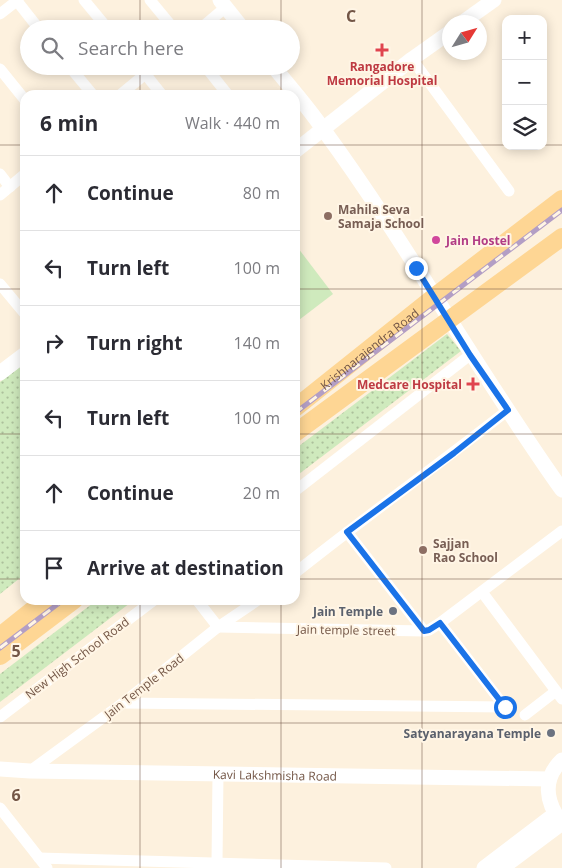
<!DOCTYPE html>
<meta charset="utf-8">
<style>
body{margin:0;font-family:"Open Sans",sans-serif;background:#f2f2f3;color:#2b2b33}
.controls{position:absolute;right:15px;top:15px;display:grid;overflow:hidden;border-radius:10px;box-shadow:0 2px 12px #0003}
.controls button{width:45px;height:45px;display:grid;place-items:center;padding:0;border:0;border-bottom:1px solid #e1e1e2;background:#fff;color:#2b2b33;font:25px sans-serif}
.compass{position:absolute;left:442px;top:15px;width:45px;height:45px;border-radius:50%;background:#fff;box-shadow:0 2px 12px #0003;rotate:53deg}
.stop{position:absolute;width:15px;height:15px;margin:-11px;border:4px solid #1a73e8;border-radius:50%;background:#fff}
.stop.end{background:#1a73e8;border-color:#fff;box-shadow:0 1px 5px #0008}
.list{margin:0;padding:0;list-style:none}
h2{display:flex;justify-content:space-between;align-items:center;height:65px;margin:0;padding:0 20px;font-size:21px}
h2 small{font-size:16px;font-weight:400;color:#7c7c81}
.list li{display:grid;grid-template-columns:32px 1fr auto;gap:15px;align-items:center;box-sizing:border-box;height:75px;padding:0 20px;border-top:1px solid #e1e1e2}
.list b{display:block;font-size:19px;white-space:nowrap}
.list em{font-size:16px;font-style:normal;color:#7c7c81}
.icon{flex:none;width:28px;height:28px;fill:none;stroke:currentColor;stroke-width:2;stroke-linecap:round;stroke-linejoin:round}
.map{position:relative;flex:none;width:562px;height:868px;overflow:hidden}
.search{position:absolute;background:#fff;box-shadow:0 2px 12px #0003;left:20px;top:20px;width:280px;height:55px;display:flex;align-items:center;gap:12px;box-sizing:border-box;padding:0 18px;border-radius:28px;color:#7c7c81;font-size:19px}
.panel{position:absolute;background:#fff;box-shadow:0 2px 12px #0003;left:20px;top:90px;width:280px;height:515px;border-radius:15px}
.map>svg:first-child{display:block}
.green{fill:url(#green-dots)}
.pitch{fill:#cfeabd}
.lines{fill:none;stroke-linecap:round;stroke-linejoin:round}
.street{stroke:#fff;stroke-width:11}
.secondary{stroke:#fff;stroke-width:15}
.primary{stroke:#fed694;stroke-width:18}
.rail-casing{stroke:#b39ec5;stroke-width:5}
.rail{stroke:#fff5e5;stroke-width:3;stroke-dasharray:9;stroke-linecap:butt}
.route{stroke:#1a73e8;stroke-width:6}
.grid{fill:none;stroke:#735646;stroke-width:1;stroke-opacity:0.55}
.health-dot{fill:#e0444e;stroke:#fff5e5;stroke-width:2}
.education-dot{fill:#8d6e63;stroke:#fff5e5;stroke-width:2}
.hotel-dot{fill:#d1479c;stroke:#fff5e5;stroke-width:2}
.worship-dot{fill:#6b7280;stroke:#fff5e5;stroke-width:2}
.labels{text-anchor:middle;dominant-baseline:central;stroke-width:4;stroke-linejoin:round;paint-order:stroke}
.health-label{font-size:12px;font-weight:bold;fill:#be3a42;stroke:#fff5e5}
.education-label{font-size:12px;font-weight:bold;fill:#785e54;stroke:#fff5e5;text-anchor:start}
.hotel-label{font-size:12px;font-weight:bold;fill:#b23c85;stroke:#fff5e5;text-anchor:start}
.street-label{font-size:12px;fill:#735646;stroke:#fff5e5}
.worship-label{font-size:12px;font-weight:bold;fill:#5b616d;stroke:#fff5e5;text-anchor:end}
.grid-label{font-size:16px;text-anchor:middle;font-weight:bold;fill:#735646;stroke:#fff5e5;stroke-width:4;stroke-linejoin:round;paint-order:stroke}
</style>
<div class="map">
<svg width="562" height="868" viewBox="0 0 562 868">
<defs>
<pattern id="green-dots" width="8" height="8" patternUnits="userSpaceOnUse" patternTransform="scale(1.25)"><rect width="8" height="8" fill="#cfeabd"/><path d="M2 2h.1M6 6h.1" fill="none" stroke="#acc09b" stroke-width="1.8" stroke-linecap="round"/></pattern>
</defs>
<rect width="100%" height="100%" fill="#fdf1de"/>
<g class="green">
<path d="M447,334L461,351L295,477V449Z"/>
<path d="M25,363V574L0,594V382Z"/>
<path d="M97,600H134L0,702V674Z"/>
</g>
<path class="pitch" d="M295,244L333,294L295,323Z"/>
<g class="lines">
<g class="street">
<path d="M84,0L108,29"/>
<path d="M150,0L174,29"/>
<path d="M17,1L39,29"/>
<path d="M0,14L18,0"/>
<path d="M200,29L226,7"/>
<path d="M412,59L509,191"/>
<path d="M69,66L93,95"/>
<path d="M139,66L162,95"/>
<path d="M205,66L228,95"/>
<path d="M0,69L25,100"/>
<path d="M120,95L155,66"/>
<path d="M0,174L10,187"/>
<path d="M0,195L25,174"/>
<path d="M0,284L25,314"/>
<path d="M295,491L470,355"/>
<path d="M347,532L424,631"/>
<path d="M295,573C365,517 438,465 508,410"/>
<path d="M482,592L562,699"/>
<path d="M197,600L218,627L424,631L429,630L440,623L562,531"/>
<path d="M123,703L505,707L440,623"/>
<path d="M525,715L556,691"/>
<path d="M0,717L154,600"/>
<path d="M30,771L123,703L218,627L258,600"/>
<path d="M0,808L47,868"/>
<path d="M39,858L386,868"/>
<path d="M217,862L218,774"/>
</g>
<g class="secondary">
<path d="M220,0L243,29"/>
<path d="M463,22L494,0"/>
<path d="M273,66C290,87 308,107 323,129C408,245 478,372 562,490"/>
<path d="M295,151L412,59L450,32"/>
<path d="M0,373L25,354"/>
<path id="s1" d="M0,769L30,771L549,779"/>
<path d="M561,822C546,802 542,779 562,760"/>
<path d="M484,868L555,814"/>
<path d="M502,868L562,823"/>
</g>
<g class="primary">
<path id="s2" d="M295,408L434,297L562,199"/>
<path d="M295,433L562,237"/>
<path d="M0,636L45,600"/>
<path d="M0,656L74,600"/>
</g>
<g class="rail-casing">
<g id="rail">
<path d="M295,413L562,210"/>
<path d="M0,648L63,600"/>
</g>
</g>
<use href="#rail" class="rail"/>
</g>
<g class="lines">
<path class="route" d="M416,268L470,355L508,410L454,453L347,532L424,631L429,630L440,623L505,707"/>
</g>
<path class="grid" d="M140,0V29M281,0V29M422,0V868M140,66V95M281,66V95M0,145H25M295,145H506M543,145H562M0,289H25M295,289H562M0,434H25M295,434H562M0,579H25M295,579H562M140,600V868M281,600V868M0,723H562"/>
<g class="health-dot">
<path d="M379.5 42.5h5v5h5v5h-5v5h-5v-5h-5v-5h5z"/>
<path d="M470.5 376.5h5v5h5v5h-5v5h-5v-5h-5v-5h5z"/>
</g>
<g class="education-dot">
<circle cx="328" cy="216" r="5"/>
<circle cx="423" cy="550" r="5"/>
</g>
<circle class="hotel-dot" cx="436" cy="240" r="5"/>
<g class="worship-dot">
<circle cx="393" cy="611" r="5"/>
<circle cx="551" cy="733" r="5"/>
</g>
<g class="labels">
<g class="health-label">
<text x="382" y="66">Rangadore<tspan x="382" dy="14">Memorial Hospital</tspan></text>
<text x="462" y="384" text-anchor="end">Medcare Hospital</text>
</g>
<g class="education-label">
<text x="338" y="209">Mahila Seva<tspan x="338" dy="14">Samaja School</tspan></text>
<text x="433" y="543">Sajjan<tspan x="433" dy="14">Rao School</tspan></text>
</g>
<g class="hotel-label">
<text x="446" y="240">Jain Hostel</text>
</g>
<g class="street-label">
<text stroke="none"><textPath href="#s2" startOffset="95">Krishnarajendra Road</textPath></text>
<text transform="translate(346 630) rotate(1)">Jain temple street</text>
<text transform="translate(77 658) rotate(-37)">New High School Road</text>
<text transform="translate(144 686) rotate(-38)">Jain Temple Road</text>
<text stroke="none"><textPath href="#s1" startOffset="275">Kavi Lakshmisha Road</textPath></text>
</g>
<g class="worship-label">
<text x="383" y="611">Jain Temple</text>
<text x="541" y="733">Satyanarayana Temple</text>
</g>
</g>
<g class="grid-label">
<text x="351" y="22">C</text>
<text x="16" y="657">5</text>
<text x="16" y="801">6</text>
</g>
</svg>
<div class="controls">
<button>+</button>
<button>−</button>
<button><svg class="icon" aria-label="layers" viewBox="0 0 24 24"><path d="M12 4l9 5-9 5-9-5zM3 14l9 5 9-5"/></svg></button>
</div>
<svg class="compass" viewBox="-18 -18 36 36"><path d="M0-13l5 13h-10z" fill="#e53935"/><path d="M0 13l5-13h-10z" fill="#7c7c81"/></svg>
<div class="stop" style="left:505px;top:707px"></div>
<div class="stop end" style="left:416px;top:268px"></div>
<div class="search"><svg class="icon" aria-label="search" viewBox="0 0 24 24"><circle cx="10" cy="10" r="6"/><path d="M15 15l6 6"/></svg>Search here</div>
<section class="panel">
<h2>6 min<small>Walk · 440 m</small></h2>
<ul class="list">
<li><svg class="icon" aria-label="ahead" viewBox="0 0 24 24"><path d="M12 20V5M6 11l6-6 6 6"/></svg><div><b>Continue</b></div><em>80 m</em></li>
<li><svg class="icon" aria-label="left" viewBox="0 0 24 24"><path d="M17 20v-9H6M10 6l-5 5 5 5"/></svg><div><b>Turn left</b></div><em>100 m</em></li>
<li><svg class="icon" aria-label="right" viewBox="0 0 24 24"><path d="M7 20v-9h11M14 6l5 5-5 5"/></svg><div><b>Turn right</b></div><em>140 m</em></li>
<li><svg class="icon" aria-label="left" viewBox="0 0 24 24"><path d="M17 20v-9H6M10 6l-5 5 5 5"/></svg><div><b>Turn left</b></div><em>100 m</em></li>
<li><svg class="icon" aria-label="ahead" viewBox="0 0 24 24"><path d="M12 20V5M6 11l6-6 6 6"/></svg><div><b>Continue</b></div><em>20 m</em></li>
<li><svg class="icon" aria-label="arrive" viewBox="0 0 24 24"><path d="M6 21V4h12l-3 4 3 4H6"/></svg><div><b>Arrive at destination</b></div></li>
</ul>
</section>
</div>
